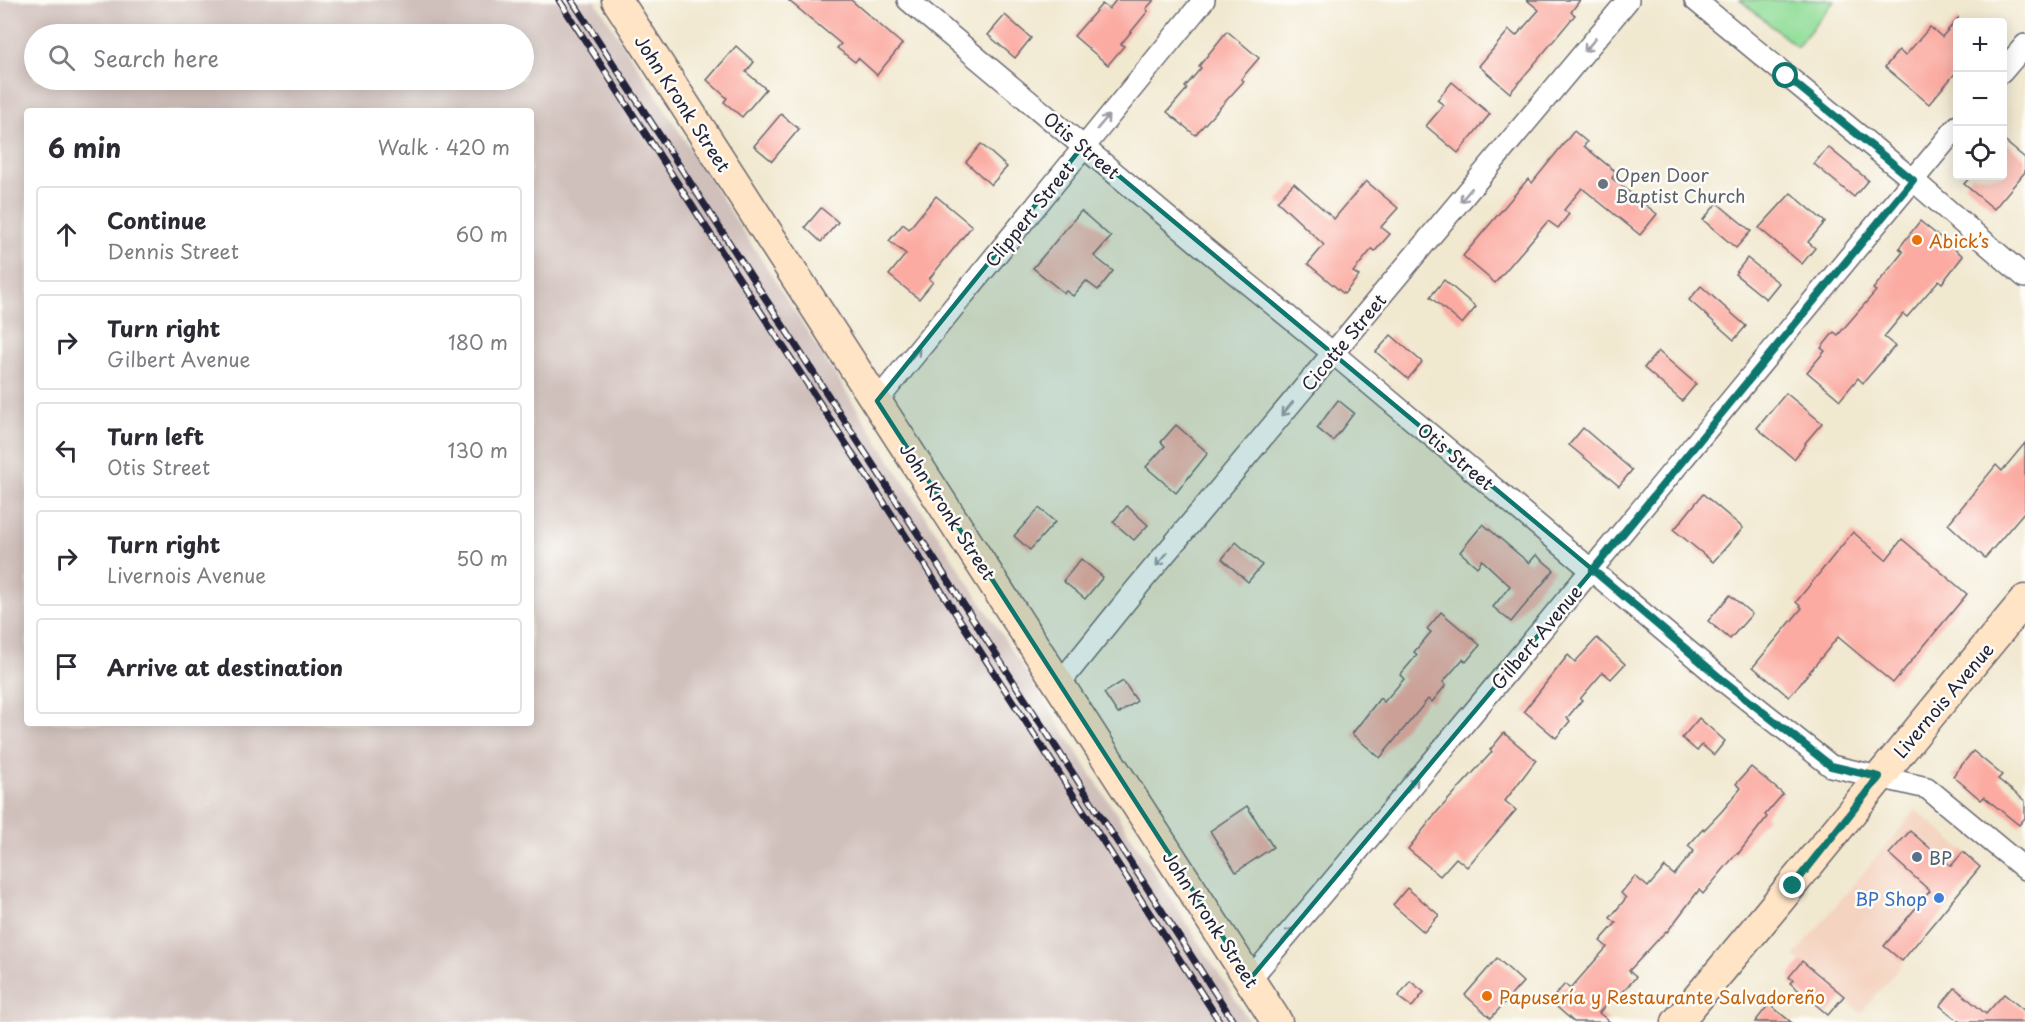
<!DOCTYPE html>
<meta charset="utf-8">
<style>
body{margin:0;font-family:"Playpen Sans",sans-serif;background:#f2f2f3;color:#2b2b33}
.controls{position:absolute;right:18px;top:18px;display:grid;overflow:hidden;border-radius:6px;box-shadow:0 3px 15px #0003}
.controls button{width:54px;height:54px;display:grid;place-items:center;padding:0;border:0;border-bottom:2px solid #e1e1e2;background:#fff;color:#2b2b33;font:30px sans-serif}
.stop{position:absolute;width:18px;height:18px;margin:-14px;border:4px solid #0f766e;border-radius:50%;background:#fff}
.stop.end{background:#0f766e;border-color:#fff;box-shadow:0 2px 6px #0008}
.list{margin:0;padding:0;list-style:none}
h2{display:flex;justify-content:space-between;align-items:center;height:78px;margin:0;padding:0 24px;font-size:26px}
h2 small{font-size:20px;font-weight:400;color:#7c7c81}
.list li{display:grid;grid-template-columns:39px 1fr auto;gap:18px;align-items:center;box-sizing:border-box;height:96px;margin:0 12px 12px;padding:0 12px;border:2px solid #e1e1e2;border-radius:6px}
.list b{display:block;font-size:22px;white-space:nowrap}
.list p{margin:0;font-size:20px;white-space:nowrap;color:#7c7c81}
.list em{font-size:20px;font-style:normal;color:#7c7c81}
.icon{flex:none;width:33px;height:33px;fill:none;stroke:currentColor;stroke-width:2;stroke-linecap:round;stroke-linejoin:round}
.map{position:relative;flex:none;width:2025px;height:1022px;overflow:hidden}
.search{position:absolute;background:#fff;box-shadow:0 3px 15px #0003;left:24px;top:24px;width:510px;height:66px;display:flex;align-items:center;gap:15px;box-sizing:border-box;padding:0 21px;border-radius:33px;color:#7c7c81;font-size:22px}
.panel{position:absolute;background:#fff;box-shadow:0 3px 15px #0003;left:24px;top:108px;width:510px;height:618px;border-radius:6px}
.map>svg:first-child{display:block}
.built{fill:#f4d3c0}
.industrial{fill:#d0c0bc;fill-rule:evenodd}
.green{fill:#92de9a;stroke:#5a806a;stroke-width:1.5}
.building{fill:#fbaba2}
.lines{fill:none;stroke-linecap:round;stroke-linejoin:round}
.street-casing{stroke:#6a676f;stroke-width:24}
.secondary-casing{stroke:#6a676f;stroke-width:33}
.street{stroke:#fff;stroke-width:21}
.secondary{stroke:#ffe4c6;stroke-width:30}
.rail-casing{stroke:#22223b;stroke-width:7}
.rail{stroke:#fdfcf7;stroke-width:4.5;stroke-dasharray:14;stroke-linecap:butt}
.oneway{stroke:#9c9ca7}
.route{stroke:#0f766e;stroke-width:8}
.marked{fill:#0f766e;fill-opacity:0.2;stroke:#0f766e;stroke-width:4.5;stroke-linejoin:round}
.worship-dot{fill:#6b7280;stroke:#fdfcf7;stroke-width:2}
.food-dot{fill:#e8710a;stroke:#fdfcf7;stroke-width:2}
.service-dot{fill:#5c6f8a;stroke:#fdfcf7;stroke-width:2}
.shop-dot{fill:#3f7fe0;stroke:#fdfcf7;stroke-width:2}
.labels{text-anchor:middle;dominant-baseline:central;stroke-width:5;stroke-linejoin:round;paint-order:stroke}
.street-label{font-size:18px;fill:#22223b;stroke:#fdfcf7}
.worship-label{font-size:18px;fill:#5b616d;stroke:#fdfcf7;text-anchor:start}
.food-label{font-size:18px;fill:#c56008;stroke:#fdfcf7;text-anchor:start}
.service-label{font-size:18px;fill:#4e5e75;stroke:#fdfcf7;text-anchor:start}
.shop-label{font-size:18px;fill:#366cbe;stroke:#fdfcf7;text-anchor:end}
</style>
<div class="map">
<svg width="2025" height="1022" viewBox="0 0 2025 1022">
<rect width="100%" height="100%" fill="#fdfcf7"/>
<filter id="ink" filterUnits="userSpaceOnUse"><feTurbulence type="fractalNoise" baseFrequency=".0167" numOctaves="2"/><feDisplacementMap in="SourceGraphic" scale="12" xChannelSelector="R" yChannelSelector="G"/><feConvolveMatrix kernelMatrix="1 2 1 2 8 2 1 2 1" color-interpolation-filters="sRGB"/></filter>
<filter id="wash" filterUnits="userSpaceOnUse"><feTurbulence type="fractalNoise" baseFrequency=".008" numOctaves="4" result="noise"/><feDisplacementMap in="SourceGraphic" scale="24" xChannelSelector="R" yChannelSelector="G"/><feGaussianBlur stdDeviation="1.35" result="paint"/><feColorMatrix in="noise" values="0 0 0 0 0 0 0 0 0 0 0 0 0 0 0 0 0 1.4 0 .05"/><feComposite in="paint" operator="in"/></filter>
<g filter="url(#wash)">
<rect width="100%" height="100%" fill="#f1e8d0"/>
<path class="built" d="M1916,810L1983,867L1861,1013L1794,956Z"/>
<path class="industrial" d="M0,0H595L1250,1022H0ZM34,34H524V80H34ZM27,111H531V723H27Z"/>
<path class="green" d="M1740,0H1835L1797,47Z"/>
<g id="blocks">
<g class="building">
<path d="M788,0H851L902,44L877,75L858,58L855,62L837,48L841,44Z"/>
<path d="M1116,0H1154L1146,9L1148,11L1121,44L1124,46L1108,65L1074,36L1102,4L1109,9Z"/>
<path d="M1527,0H1580L1571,12L1575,15L1510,93L1479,66L1509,30L1516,36L1539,10Z"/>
<path d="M1005,15L1031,38L1015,58L988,35Z"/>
<path d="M1958,18V70L1929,104L1885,67L1899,50L1905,56L1930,27L1942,37Z"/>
<path d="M1227,31L1259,58L1241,79L1244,81L1195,135L1167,112L1187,89L1185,87L1201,68L1199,66Z"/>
<path d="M736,46L754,62L746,72L766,89L742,117L724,102L727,98L707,80Z"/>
<path d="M1452,82L1490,114L1458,153L1426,126L1444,105L1437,100Z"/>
<path d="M781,114L799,129L772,161L754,146Z"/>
<path d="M1574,131L1587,142L1584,146L1616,172L1612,178L1657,214L1640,235L1582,188L1564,210L1569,214L1558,228L1548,221L1495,283L1463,256L1528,179L1532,183Z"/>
<path d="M2002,139L2025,158V172L1994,209L1964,184L1971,176H2002Z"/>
<path d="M981,144L1007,167L991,185L966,162Z"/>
<path d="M1828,147L1868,180L1854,197L1814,164Z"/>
<path d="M1366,181L1398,208L1381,227L1390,234L1375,251L1372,249L1353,272L1359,276L1344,294L1308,264L1324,245L1277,201L1294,183L1334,219Z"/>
<path d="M1791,193L1825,222L1808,242L1815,248L1802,264L1759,228Z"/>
<path d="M936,196L972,226L929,279L933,282L919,299L889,275L906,254L889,241L903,224L909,229Z"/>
<path d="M1717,203L1751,231L1736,248L1703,220Z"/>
<path d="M821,208L838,222L821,242L805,227Z"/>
<path d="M1081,211L1111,237L1094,256L1113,271L1098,290L1086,281L1073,296L1066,291L1064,293L1033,268Z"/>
<path d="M1920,221L1963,256L1942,283L1939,280L1907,317L1903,314L1884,337L1895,346L1863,383L1858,378L1840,400L1807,372L1825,351L1821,348L1834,332L1838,335L1876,291L1873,289L1903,252L1899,248Z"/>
<path d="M1747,258L1779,283L1766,299L1735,274Z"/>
<path d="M1444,280L1476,307L1462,324L1430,297Z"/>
<path d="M1701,286L1746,326L1734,340L1689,300Z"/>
<path d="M1391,335L1422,362L1408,379L1376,352Z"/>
<path d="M1658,351L1696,384L1682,401L1644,368Z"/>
<path d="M1786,393L1822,423L1805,443L1806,444L1794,459L1757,428Z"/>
<path d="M1338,400L1354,413L1333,441L1317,428Z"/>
<path d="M1176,425L1208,453L1176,493L1146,467L1165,446L1161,442Z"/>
<path d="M1583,428L1632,470L1619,486L1569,445Z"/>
<path d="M2025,443V511L1985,558L1948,524L1996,465L2002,471Z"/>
<path d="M1703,494L1743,528L1713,562L1674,530Z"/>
<path d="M1127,506L1148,525L1134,540L1113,522Z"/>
<path d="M1039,508L1055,522L1030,550L1014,536Z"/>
<path d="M1483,524L1529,563L1536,555L1554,570L1511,622L1493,607L1510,586L1482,560L1477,567L1460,552Z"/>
<path d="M1853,532L1886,560L1902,539L1967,594L1893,683L1838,637L1789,697L1753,667L1802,608L1796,602Z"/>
<path d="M1236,542L1262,565L1248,582L1222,559Z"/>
<path d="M1081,559L1103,577L1085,599L1063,581Z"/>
<path d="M1730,595L1752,614L1730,639L1708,621Z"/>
<path d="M1441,612L1480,645L1466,662L1463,659L1443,682L1446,685L1432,702L1428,699L1380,758L1352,734L1380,698L1384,702L1404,679L1400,675L1417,655L1414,652L1431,632L1427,629Z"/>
<path d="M1597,638L1625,664L1611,679L1603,672L1580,699L1582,700L1567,718L1570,721L1556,738L1524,711L1568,655L1575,662Z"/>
<path d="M1123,681L1137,701L1118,714L1104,693Z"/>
<path d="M1699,718L1725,741L1714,755L1702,745L1697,751L1682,738Z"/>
<path d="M1504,733L1536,760L1505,801L1516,810L1467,867L1456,858L1440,876L1408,849L1437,812L1492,752L1490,750Z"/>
<path d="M1973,751L2002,775L1998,779L2025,801V818L2019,825L1984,797L1981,800L1953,776Z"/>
<path d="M1751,767L1783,794L1765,815L1767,817L1738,854L1737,853L1703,894L1699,890L1667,932L1666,931L1629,971L1636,977L1621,994L1617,991L1599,1013L1610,1022H1574L1550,1001L1565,984L1570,989L1607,947L1600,941L1616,923L1610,918L1626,898L1621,893L1635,876L1648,887L1665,867L1674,875L1694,851L1688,846L1703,829L1704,830L1722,811L1741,788L1736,784Z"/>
<path d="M1247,806L1273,847L1236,872L1210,831Z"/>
<path d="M1910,831L1951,866L1963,852L1980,867L1902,961L1884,946L1930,891L1889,854Z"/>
<path d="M1407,888L1439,915L1424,932L1393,905Z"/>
<path d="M1497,958L1523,982L1491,1018L1465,995Z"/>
<path d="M1802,961L1844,996L1828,1015L1790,983L1793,980L1789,977Z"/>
<path d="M1410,981L1424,992L1412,1007L1398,997Z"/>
<path d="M1955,988L1986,1014L2004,994L2025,1011V1022H1960L1940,1006Z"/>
<path d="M1769,1004L1791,1022H1755Z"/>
</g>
</g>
</g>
<g filter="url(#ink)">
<use href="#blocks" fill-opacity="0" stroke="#6a676f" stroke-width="1.5"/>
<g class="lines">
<g class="street-casing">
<g id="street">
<path d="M908,0L1209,252L1334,354L1720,678L1831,766L1927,788L2025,869"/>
<path d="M1695,0L1913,180L2025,277"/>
<path d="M2002,72L2025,45"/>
<path d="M877,401L1204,0"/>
<path d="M1059,684L1135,590L1628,0"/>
<path d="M1250,979C1489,698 1721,410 1958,126"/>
</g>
</g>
<g class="secondary-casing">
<g id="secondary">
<path d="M617,0C835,342 1059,680 1277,1022"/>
<path d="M1677,1022C1796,884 1908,740 2025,600"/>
</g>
</g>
<use href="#street" class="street"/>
<use href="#secondary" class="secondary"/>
<g class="rail-casing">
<g id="rail">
<path d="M559,0L1220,1022"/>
<path d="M572,0L1234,1022"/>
</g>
</g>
<use href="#rail" class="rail"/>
</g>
<defs><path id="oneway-shaft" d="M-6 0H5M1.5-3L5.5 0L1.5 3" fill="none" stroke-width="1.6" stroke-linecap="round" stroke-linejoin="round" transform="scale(1.5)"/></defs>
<g class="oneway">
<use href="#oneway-shaft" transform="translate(1590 45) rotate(130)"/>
<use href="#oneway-shaft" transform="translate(1103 122) rotate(-50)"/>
<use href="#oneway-shaft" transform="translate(1466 195) rotate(130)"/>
<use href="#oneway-shaft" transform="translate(914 355) rotate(-51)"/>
<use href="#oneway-shaft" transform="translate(1287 409) rotate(130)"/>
<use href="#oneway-shaft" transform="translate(1162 559) rotate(130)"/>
<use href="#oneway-shaft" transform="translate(1412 785) rotate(-51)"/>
<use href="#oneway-shaft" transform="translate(1288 935) rotate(-50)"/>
</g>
</g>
<g class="lines" filter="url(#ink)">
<path class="route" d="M1786,76L1913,180L1593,570L1720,678L1831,766L1879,777L1793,886"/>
</g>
<path class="marked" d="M1083,146L1593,570L1250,979L877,401Z"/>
<circle class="worship-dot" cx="1603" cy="184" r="6"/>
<g class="food-dot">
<circle cx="1917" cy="240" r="6"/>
<circle cx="1487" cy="996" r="6"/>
</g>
<circle class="service-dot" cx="1917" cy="857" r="6"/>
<circle class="shop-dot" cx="1939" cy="898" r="6"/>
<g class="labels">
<g class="street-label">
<text transform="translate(683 103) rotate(57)">John Kronk Street</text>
<text transform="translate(1082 145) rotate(40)">Otis Street</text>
<text transform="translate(1029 214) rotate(-51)">Clippert Street</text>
<text transform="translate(1343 342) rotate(-50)">Cicotte Street</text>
<text transform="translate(1456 456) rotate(40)">Otis Street</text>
<text transform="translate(948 511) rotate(57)">John Kronk Street</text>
<text transform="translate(1536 637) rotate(-50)">Gilbert Avenue</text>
<text transform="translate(1943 700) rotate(-50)">Livernois Avenue</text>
<text transform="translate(1211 919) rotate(57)">John Kronk Street</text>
</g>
<g class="worship-label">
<text x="1615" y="174">Open Door<tspan x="1615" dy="21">Baptist Church</tspan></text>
</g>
<g class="food-label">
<text x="1929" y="240">Abick’s</text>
<text x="1499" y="996">Papusería y Restaurante Salvadoreño</text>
</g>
<g class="service-label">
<text x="1929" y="857">BP</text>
</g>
<g class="shop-label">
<text x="1927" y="898">BP Shop</text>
</g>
</g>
</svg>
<div class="controls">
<button>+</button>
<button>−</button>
<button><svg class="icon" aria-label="locate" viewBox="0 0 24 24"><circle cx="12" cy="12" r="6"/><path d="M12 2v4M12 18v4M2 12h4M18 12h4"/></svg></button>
</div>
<div class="stop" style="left:1786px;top:76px"></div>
<div class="stop end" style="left:1793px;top:886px"></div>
<div class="search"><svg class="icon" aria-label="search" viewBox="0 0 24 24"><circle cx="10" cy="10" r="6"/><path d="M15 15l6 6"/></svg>Search here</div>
<section class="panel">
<h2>6 min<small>Walk · 420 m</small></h2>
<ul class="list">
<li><svg class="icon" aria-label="ahead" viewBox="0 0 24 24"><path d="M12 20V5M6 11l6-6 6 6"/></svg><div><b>Continue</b><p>Dennis Street</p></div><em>60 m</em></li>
<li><svg class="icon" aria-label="right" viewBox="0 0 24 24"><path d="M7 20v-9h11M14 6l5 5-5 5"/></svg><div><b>Turn right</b><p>Gilbert Avenue</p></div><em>180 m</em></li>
<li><svg class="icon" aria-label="left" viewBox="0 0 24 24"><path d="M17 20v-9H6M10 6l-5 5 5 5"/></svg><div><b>Turn left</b><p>Otis Street</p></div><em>130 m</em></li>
<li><svg class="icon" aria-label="right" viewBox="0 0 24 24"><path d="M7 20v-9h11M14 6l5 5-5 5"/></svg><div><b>Turn right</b><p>Livernois Avenue</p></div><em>50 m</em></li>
<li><svg class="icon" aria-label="arrive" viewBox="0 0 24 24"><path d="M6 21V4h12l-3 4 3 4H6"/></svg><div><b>Arrive at destination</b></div></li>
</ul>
</section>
</div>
